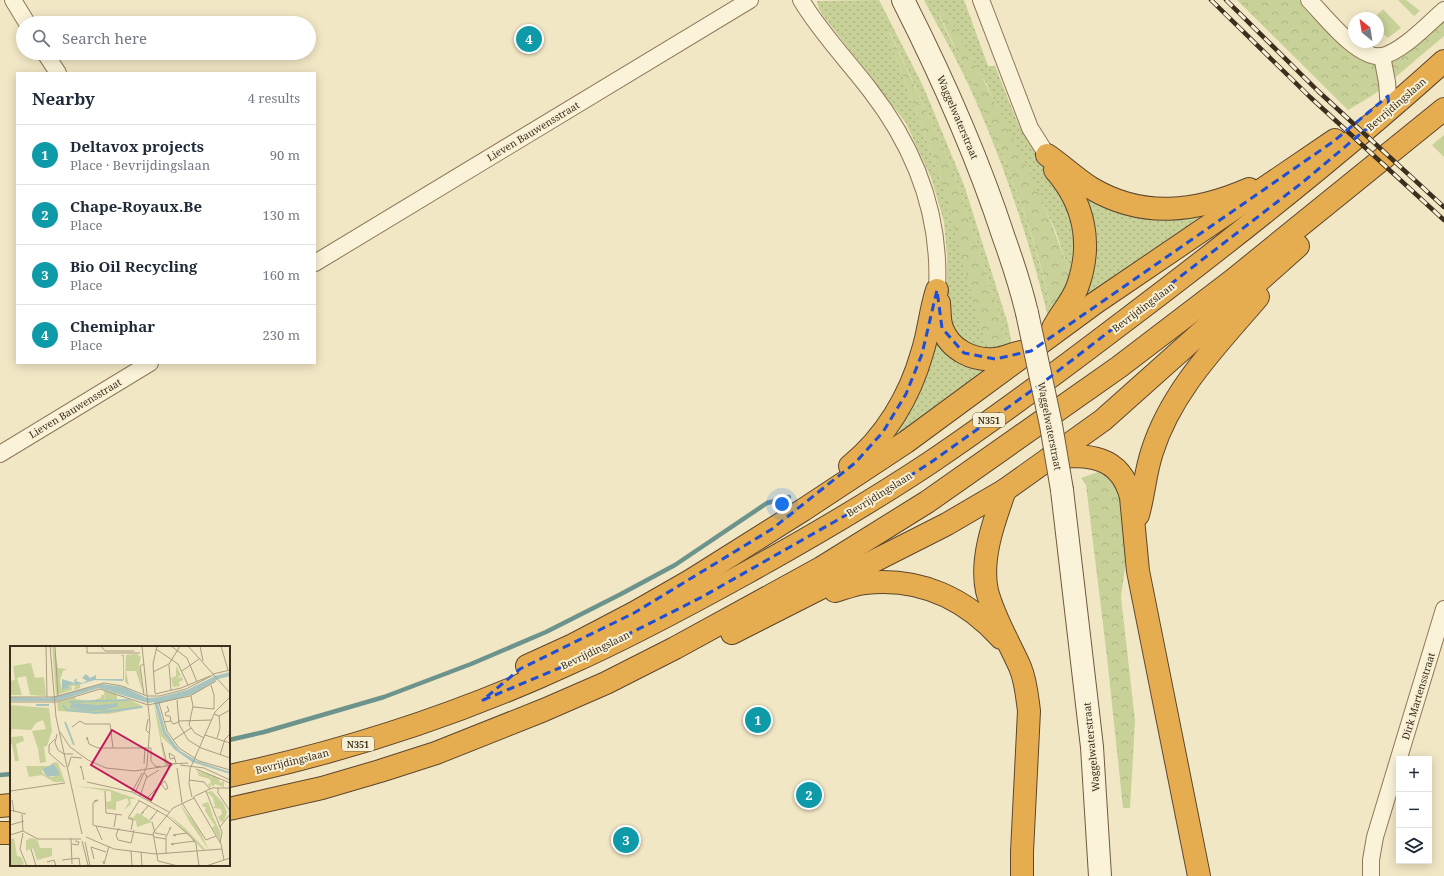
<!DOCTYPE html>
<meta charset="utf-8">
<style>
body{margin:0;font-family:"Noto Serif",serif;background:#f6f6f7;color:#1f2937}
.controls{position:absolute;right:12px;bottom:12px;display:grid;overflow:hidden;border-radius:0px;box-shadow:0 2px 10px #0003}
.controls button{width:36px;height:36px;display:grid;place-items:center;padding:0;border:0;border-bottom:1px solid #e0e1e3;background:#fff;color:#1f2937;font:20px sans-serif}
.compass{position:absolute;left:1348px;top:12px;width:36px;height:36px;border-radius:50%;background:#fff;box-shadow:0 2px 10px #0003;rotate:330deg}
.you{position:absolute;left:782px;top:504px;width:14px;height:14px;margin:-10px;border:3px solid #fff;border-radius:50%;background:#1a73e8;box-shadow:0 0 0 6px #1a73e833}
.badge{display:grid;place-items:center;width:26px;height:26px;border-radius:50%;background:#a22b24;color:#fff;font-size:13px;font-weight:700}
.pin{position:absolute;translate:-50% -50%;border:2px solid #fff;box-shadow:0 1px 4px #0006}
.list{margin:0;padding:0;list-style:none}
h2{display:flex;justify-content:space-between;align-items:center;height:52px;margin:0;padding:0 16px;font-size:17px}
h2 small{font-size:13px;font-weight:400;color:#747a83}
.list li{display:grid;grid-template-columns:26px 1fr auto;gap:12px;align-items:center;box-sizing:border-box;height:60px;padding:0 16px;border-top:1px solid #e0e1e3}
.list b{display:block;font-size:15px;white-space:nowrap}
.list p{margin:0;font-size:13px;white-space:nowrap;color:#747a83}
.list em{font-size:13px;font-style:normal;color:#747a83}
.icon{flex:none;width:22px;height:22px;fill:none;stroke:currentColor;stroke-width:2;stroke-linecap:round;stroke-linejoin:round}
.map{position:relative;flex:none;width:1444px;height:876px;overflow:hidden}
.search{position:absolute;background:#fff;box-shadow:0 2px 10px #0003;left:16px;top:16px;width:300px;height:44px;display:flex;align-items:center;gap:10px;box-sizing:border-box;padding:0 14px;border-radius:22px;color:#747a83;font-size:15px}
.panel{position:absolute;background:#fff;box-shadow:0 2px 10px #0003;left:16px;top:72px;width:300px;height:292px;border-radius:0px}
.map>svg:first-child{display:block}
.grass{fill:url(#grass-dots)}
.forest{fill:url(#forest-crowns)}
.green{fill:#c7d198}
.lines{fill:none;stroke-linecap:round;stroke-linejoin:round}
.stream{stroke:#6c948c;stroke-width:4.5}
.street-casing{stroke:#8e7859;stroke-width:18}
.secondary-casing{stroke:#70593c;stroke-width:24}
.highway-casing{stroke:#5c462e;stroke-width:24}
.street{stroke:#fbf3d9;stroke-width:16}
.secondary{stroke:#fbf3d9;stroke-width:22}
.highway{stroke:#e6ad50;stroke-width:22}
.rail-casing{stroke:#3d2f1e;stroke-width:4.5}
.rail{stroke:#f8f0d5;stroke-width:3;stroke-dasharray:9;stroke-linecap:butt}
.secondary-bridge-casing{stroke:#70593c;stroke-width:24;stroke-linecap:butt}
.secondary-bridge{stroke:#fbf3d9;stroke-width:22}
.marked{fill:none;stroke:#1d4ed8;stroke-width:3;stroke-dasharray:8 5;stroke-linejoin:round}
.labels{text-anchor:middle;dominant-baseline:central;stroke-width:4;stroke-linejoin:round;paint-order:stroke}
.shield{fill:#f8f0d5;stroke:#756955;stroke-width:1}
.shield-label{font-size:9px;font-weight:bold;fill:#3d2f1e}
.street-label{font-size:10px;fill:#3d2f1e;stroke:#f8f0d5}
.inset-river{fill:none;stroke:#a7c5be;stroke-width:2}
.inset-road{fill:none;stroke:#aa9d82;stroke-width:1}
.view{fill:#c2185b;fill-opacity:0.15;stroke:#c2185b;stroke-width:2}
.inset-edge{fill:none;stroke:#3d2f1e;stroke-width:2}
</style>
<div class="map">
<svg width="1444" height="876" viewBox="0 0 1444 876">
<defs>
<pattern id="grass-dots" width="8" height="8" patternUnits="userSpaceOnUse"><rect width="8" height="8" fill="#c7d198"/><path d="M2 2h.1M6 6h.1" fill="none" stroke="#acb483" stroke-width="1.8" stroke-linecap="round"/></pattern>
<pattern id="forest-crowns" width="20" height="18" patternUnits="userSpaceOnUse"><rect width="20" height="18" fill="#c7d198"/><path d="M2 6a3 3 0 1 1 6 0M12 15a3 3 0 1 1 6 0" fill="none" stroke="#acb483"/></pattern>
</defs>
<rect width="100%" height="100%" fill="#f2e7c5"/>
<g class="grass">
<path d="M879,0L923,86L964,185L1008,324L1012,346H1009L953,169L890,32L887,33L940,176L993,343L1001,349L969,348L947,324V257L944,222L932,180L906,123L824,17L819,9L817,1Z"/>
<path d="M924,0H964L988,66H995L1019,126L1079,226L1071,276L1056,232L986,83L938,12C948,38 964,63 975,89C1008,163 1036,239 1053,318L1049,321C1030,241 1003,161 969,86C956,57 939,29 924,0Z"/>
<path d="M1080,194L1214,211L1087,297L1083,296Z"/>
<path d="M933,338L992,365L888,443Z"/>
</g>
<g class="forest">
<path d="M1237,0H1299L1353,54L1376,64L1383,88L1373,95L1348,110Z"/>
<path d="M944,9C993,94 1039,183 1071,276L1053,318C1031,210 986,111 938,12Z"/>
<path d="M1444,19V36L1391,81L1389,63Z"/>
<path d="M889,31L953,169L1009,346L1001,349L984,340L940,176L887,33Z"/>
<path d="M1098,472L1112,479L1124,496L1126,560L1121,597L1135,721L1130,808H1123L1107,657L1086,485L1081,478Z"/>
</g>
<g class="green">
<path d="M1398,0H1406L1420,11L1414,16Z"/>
<path d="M1383,9L1401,28L1388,38L1378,29V18H1374Z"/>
<path d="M1444,135V157L1432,145Z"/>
</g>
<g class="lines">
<g class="stream">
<path d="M229,740L264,732L384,697L471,664L546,632L621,594L675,565L767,503L789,497"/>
<path d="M0,775L11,774"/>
</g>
<g class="street-casing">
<g id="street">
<path d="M13,0L27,23"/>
<path d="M801,0C820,32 847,60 870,90C915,148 941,215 937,290"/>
<path d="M981,0L1030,128L1047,155"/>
<path d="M1309,0C1325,16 1358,60 1382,56C1402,52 1429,23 1444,10"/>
<path d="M45,53L58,73"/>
<path d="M1382,56L1387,82L1389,110"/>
<path d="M315,263L750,0"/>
<path d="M0,454L150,363"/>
<path d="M1371,876V860L1375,837L1444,609"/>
</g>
</g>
<g class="secondary-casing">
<g id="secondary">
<path d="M903,0C942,77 977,155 1004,238C1013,263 1021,288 1027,313"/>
<path d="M1062,490L1092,747L1100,876"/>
</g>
</g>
<g class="highway-casing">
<g id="highway">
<path d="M1047,155C1062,165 1075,178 1091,188C1143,219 1196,212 1249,189"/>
<path d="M939,303C940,311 939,320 942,328C950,350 973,361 995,359C1005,358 1013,353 1022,352"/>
<path d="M1053,328C1060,314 1071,303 1077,288C1093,245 1085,204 1055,170"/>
<path d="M1051,457C1088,455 1120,454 1131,497L1138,571L1199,876"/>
<path d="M850,466C885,438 910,396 922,353C929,332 930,311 937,290"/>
<path d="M1005,490C994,521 980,559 987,591C994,618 1009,642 1020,667C1026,681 1027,696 1029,711L1022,852V876"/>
<path d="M1138,515C1144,494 1145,473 1152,452C1171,391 1217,345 1258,297"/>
<path d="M835,591C845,588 855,584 865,583C919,577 965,598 1001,638"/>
<path d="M732,633L947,524L1005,490L1103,420L1298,246"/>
<path d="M527,666L573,645L634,613L690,581L803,510L906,442L1095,303L1335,140"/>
<path d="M229,776C346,751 460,714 568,664C629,637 688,605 746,573C809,538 871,502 931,462C996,418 1059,371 1122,323C1232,240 1341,154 1444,61"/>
<path d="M0,806L11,805"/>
<path d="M229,809L322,788L380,771L436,753L544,710L606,683L675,648L821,568L927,502L1119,367L1233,280L1444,109"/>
<path d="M0,833H11"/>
</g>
</g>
<use href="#street" class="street"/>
<use href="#secondary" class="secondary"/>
<use href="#highway" class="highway"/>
<g class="rail-casing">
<g id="rail">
<path d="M1211,0L1310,97L1444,220"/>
<path d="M1226,0L1318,91L1444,207"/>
</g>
</g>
<use href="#rail" class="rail"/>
<g class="secondary-bridge-casing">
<path id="secondary-bridge" d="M1027,313L1051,425L1062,490"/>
</g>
<use href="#secondary-bridge" class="secondary-bridge"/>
</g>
<path class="marked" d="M1388,96L1389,110L1303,182L1045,381L930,463L862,506L702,597L569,664L483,700L520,669L634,613L772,529L855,463L883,432L906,394L922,354L937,290L942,328L964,353L995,359L1031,351L1334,141Z"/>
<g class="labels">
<g class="shield">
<rect x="973" y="413" width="32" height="14" rx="3"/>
<rect x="342" y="737" width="32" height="14" rx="3"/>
</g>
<g class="shield-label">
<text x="989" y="420">N351</text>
<text x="358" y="744">N351</text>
</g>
<g class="street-label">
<text transform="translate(1396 104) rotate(-41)">Bevrijdingslaan</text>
<text transform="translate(958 117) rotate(67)">Waggelwaterstraat</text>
<text transform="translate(533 131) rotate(-31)">Lieven Bauwensstraat</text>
<text transform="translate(1143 307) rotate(-37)">Bevrijdingslaan</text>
<text transform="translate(75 408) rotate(-31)">Lieven Bauwensstraat</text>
<text transform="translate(1050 426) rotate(79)">Waggelwaterstraat</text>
<text transform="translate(879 494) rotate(-32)">Bevrijdingslaan</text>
<text transform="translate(595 650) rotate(-26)">Bevrijdingslaan</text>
<text transform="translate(1418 696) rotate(-73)">Dirk Martensstraat</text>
<text transform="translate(1091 747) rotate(-96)">Waggelwaterstraat</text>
<text transform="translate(292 761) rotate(-14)">Bevrijdingslaan</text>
</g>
</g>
<g transform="translate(10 646)">
<rect width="220" height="220" fill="#f2e7c5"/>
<path d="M127,8L131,11L129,19L133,47L126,25H116L119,40L115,36L116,9ZM21,17L25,32L34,31L36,50L20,49L16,30L7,32L12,49H0V35L5,34L3,20ZM94,45L107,48V55L95,56ZM0,59L39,62L42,85L37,100L28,103L22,85L36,83L33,74L26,77L21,84L2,83L1,91L13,90L14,95L6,98L9,115H5L2,98H0ZM101,145L110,147L112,154L106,156V164L97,163L96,156L101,155ZM158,168L175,182L196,204L192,203ZM20,192L27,193L30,202H42V210L27,214L23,202L16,205V195Z" fill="#c7d198"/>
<path d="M42,0H44L48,22L57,23L53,25L50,34L52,44L59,42L58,40L62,38L70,39V42L63,44L66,40H61L62,44L46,49ZM144,59L153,87L162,101L151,90L149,81L156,118H168L155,120ZM34,101L36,116L30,117L28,103ZM44,116L48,117L55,136H44L32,129L19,131L16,120H39ZM43,120L44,131H37L32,126V123ZM65,140L98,143L127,153H120L121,158L114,164L119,156L117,152L112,154L110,147ZM170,158L188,182L199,204L179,175Z" fill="#c7d198" fill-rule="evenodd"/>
<path d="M166,20L171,29L166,33L172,31L173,34L169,36L170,40L163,41L161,32L166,30ZM91,49H94L95,56L119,53L134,61L99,68L48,65L47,57L65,51V53L79,55L91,52ZM187,125L202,129L201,132L203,129L208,132L207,134L209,132L210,137L214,135V141L205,138L203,141L201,138L200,142L198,138L201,137L200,133L189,130ZM202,145L213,157L217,166L214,175L211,176L208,171L212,168L211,163L203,162L205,160L203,152L197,146ZM198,156L203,170L201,172L203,171L210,185L211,196L202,181L205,180L195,165L196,161H193L192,158ZM127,167L132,169L142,176L127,181L126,175L120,173V170L123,172ZM4,192L7,210L11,211L14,217L11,220H0V193Z" fill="#c7d198"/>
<path d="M111,9H114V33L113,35L85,34L68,39L62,38L58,40L59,42L52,44V33L65,37L64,34L68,32L66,35L72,37L77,35L72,32L76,28L80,32L86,29V33H113V11ZM220,26V30L208,33L184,48L148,58L156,86L169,104L187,115L220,126V128L182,116L164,103L153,87L144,56L138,57L89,42L48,55H0V51L39,52L92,38L114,41L137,52L150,51L177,44L205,30ZM62,57L89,59L108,57L107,60H110L96,63L101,64L78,65L60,62ZM44,118L50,129L37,131L32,123Z" fill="#a7c5be"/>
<path class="inset-river" d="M59,56L119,54M26,59H39M53,59L57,64L86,67L132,61M55,76L64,99"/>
<path class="inset-road" d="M36,0L37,51M40,0L46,71L72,188M45,0L48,50M77,0V7H130M91,0L95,5H124M161,0L177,12L187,36M178,0L220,47M190,0L193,15M211,0L218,24M146,3L168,18L178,39M134,18L130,20L134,49M159,19L161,45M172,25L189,13M143,26L159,18L170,0M203,28L220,24M201,39L204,49V63M145,47L143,18L147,0M145,48L171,42L200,30M181,50L183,60L179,79L185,87L194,92M0,51H44L94,37L112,40L137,50H150L176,43L203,29M167,54L169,78L178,94L191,102L220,112M0,56H47L90,43L138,59L180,50L206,35M149,57L157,85L169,102L189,115L220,124M157,60L159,65L155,67L156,70H160L161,75M183,61L204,63M204,68L209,70L220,64M138,73L136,84L139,87M168,75L202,74M154,76L161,75L163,78L169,76M62,81L70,75L75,78H100L103,102M50,86L60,101L78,114L96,122L125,125L163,119M47,88L45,97L48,104L54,108H63M195,89L220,97M207,92L210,82L209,70M45,93L39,99V107L55,121M77,94V91L79,98L88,102H141V115M163,94L181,82M152,97L157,118L178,117M210,109L215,93L220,88M165,112L160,113L159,107L164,110L166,117M141,115L145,120L151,121M134,118L135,101M170,119L194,122L220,134M58,121L61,111L72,112M70,122L71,120L74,134M167,122L172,157L196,194L206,190M186,123L220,137M136,132L149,124M179,134L194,136L200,143M77,136L122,146L159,166M208,142V147L220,165M0,145L55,137M95,145L96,167L112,169M196,145L212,186L210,197M122,146L132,127M125,147L137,120L140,78L132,0M130,150L137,130L134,127M185,150L202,142H220M182,151L179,138L180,123L205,66L220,51M184,152L211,198L214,214M137,153L139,150L149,140L155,135L158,142L156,144L151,138M2,154L4,166M128,154L157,170L181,191L186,198L189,220M84,155L88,154L83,157V179L86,180L92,194M0,164L16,168M134,166L131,168L139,159M12,168L13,185M143,171L140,174L148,164M142,176L145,187L156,189M0,179L14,175M86,180L143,189M104,181L106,169M210,181L220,168M109,182L106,189L108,194L121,197L124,184M121,184L123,174L118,172L129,155M13,187L10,203L17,220M0,189L13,185L28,193H71M166,190L163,189L177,187M76,191L104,203L146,208L212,203M144,191L156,193M61,192L62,218M72,195L78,219M75,196L80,220M62,198L68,199L69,196L65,195M164,199L161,198L185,195M21,203L26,220M121,205L122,220M131,206L132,220M156,208V191L161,181L159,183M84,213L81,201L96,206M52,214L69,212L70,220M93,215L94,218L99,200M37,216L44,214L46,220M168,220L148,215L143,187L163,162L184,152V150M196,220L220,212"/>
<path class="view" d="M102,84L161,118L141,154L81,119Z"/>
<rect width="220" height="220" class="inset-edge"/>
</g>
</svg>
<div class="controls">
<button>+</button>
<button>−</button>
<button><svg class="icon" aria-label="layers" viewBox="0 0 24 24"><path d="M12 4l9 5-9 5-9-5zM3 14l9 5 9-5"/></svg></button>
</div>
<svg class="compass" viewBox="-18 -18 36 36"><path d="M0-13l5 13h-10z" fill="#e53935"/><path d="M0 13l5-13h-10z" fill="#747a83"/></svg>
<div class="you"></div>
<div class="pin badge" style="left:758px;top:720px;background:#0f9aa8">1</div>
<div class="pin badge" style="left:809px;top:795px;background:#0f9aa8">2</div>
<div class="pin badge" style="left:626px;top:840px;background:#0f9aa8">3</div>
<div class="pin badge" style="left:529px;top:39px;background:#0f9aa8">4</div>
<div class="search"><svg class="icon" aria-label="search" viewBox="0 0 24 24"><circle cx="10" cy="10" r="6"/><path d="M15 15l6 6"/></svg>Search here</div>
<section class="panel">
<h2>Nearby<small>4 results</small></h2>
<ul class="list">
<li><span class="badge" style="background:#0f9aa8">1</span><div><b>Deltavox projects</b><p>Place · Bevrijdingslaan</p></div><em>90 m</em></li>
<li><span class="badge" style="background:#0f9aa8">2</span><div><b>Chape-Royaux.Be</b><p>Place</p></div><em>130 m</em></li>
<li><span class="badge" style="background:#0f9aa8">3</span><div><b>Bio Oil Recycling</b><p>Place</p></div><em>160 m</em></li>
<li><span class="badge" style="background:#0f9aa8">4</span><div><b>Chemiphar</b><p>Place</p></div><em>230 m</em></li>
</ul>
</section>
</div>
